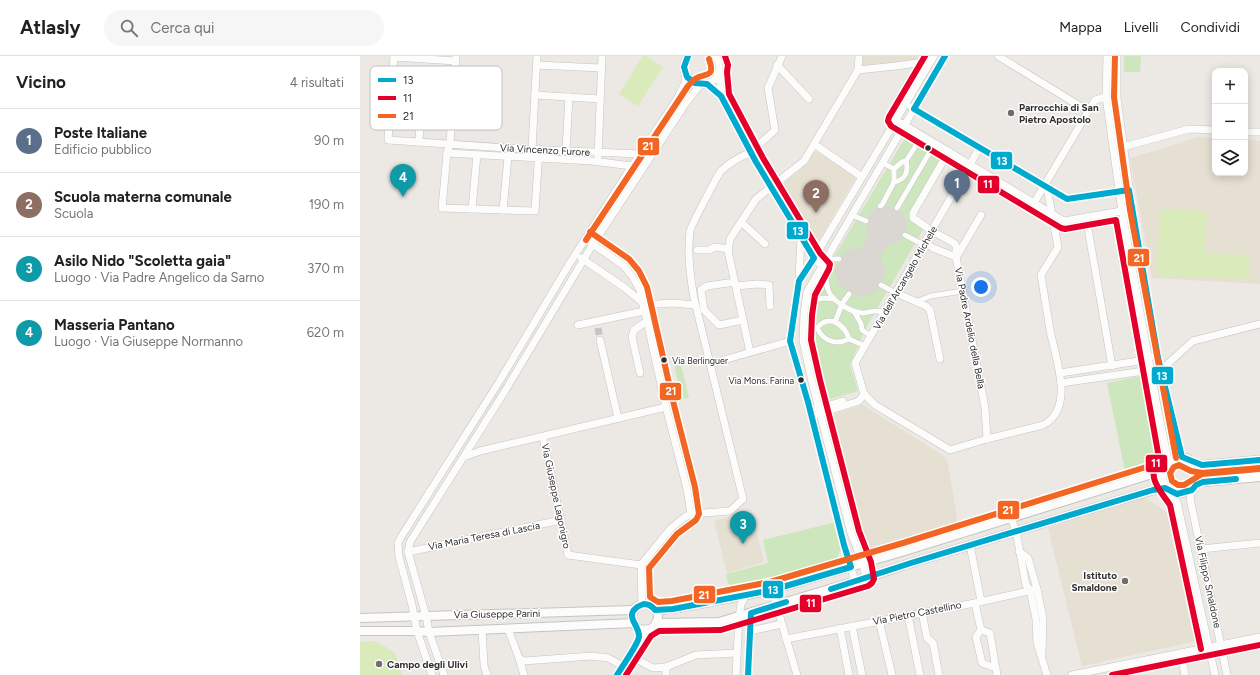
<!DOCTYPE html>
<html lang="it">
<meta charset="utf-8">
<style>
body{margin:0;font-family:Figtree,sans-serif;background:#f6f6f6;color:#202124}
.controls{position:absolute;right:12px;top:12px;display:grid;overflow:hidden;border-radius:8px;box-shadow:0 2px 10px #0003}
.controls button{width:36px;height:36px;display:grid;place-items:center;padding:0;border:0;border-bottom:1px solid #e0e0e0;background:#fff;color:#202124;font:20px sans-serif}
.you{position:absolute;left:621px;top:231px;width:14px;height:14px;margin:-10px;border:3px solid #fff;border-radius:50%;background:#1a73e8;box-shadow:0 0 0 6px #1a73e833}
.badge{display:grid;place-items:center;width:26px;height:26px;border-radius:50%;background:#2563eb;color:#fff;font-size:13px;font-weight:700}
.pin{position:absolute;translate:-50% -33px;filter:drop-shadow(0 1px 2px #0008)}
.pin::after{content:'';position:absolute;top:21px;width:14px;height:12px;background:inherit;clip-path:polygon(0 0,100% 0,50% 100%)}
.list{margin:0;padding:0;list-style:none}
h2{display:flex;justify-content:space-between;align-items:center;height:52px;margin:0;padding:0 16px;font-size:17px}
h2 small{font-size:13px;font-weight:400;color:#757577}
.list li{display:grid;grid-template-columns:26px 1fr auto;gap:12px;align-items:center;box-sizing:border-box;height:64px;padding:0 16px;border-top:1px solid #e0e0e0}
.list b{display:block;font-size:15px;white-space:nowrap}
.list p{margin:0;font-size:13px;white-space:nowrap;color:#757577}
.list em{font-size:13px;font-style:normal;color:#757577}
.icon{flex:none;width:22px;height:22px;fill:none;stroke:currentColor;stroke-width:2;stroke-linecap:round;stroke-linejoin:round}
.map{position:relative;flex:none;width:900px;height:619px;overflow:hidden}
header{display:flex;align-items:center;gap:24px;box-sizing:border-box;height:56px;padding:0 20px;background:#fff;border-bottom:1px solid #e0e0e0}
header strong{font-size:19px}
nav{display:flex;gap:22px;margin-inline-start:auto;font-size:14px}
.search{width:280px;height:36px;background:#f6f6f6;display:flex;align-items:center;gap:10px;box-sizing:border-box;padding:0 14px;border-radius:22px;color:#757577;font-size:15px}
main{display:flex}
aside{flex:1;background:#fff}
.map>svg:first-child{display:block}
.education{fill:#e6e0d3}
.green{fill:#cee6be}
.pitch{fill:#d9eabb}
.plaza{fill:#dad6d2}
.lines{fill:none;stroke-linecap:round;stroke-linejoin:round}
.minor-tunnel{stroke:#c6c3c0;stroke-width:7;stroke-dasharray:7 3.5;stroke-linecap:butt}
.pedestrian-casing{stroke:#c5c4c5;stroke-width:6}
.minor-casing{stroke:#c5c4c5;stroke-width:8}
.tertiary-casing{stroke:#c5c4c5;stroke-width:10}
.pedestrian{stroke:#fcfcfb;stroke-width:5}
.minor{stroke:#fcfcfb;stroke-width:7}
.tertiary{stroke:#fcfcfb;stroke-width:8}
.bus-1-casing{stroke:#fff;stroke-width:9}
.bus-2-casing{stroke:#fff;stroke-width:9}
.bus-3-casing{stroke:#fff;stroke-width:9}
.bus-1{stroke:#00a9ce;stroke-width:6}
.bus-2{stroke:#e4002b;stroke-width:6}
.bus-3{stroke:#f26522;stroke-width:6}
.poi-dot{fill:#706f6e;stroke:#fff;stroke-width:1.5}
.bus-dot{fill:#2e2e2e;stroke:#fff;stroke-width:1.5}
.labels{text-anchor:middle;dominant-baseline:central;stroke-width:3;stroke-linejoin:round;paint-order:stroke}
.bus-label{font-size:9px;fill:#2e2e2e;stroke:#fff;text-anchor:start}
.poi-label{font-size:10px;font-weight:bold;fill:#2e2e2e;stroke:#fff;text-anchor:start}
.street-label{font-size:10px;fill:#2e2e2e;stroke:#fff}
.key{fill:#fff;stroke:#c0c0c0;stroke-width:1}
.key-label{font-size:11px;fill:#2e2e2e}
.line-badge{stroke:#fff;stroke-width:1.5}
.badge-label{font-size:11px;text-anchor:middle;font-weight:bold;fill:#fff}
</style>
<header>
<strong>Atlasly</strong>
<div class="search"><svg class="icon" aria-label="search" viewBox="0 0 24 24"><circle cx="10" cy="10" r="6"/><path d="M15 15l6 6"/></svg>Cerca qui</div>
<nav><a>Mappa</a><a>Livelli</a><a>Condividi</a></nav>
</header>
<main>
<aside>
<h2>Vicino<small>4 risultati</small></h2>
<ul class="list">
<li><span class="badge" style="background:#5c6f8a">1</span><div><b>Poste Italiane</b><p>Edificio pubblico</p></div><em>90 m</em></li>
<li><span class="badge" style="background:#8d6e63">2</span><div><b>Scuola materna comunale</b><p>Scuola</p></div><em>190 m</em></li>
<li><span class="badge" style="background:#0f9aa8">3</span><div><b>Asilo Nido &quot;Scoletta gaia&quot;</b><p>Luogo · Via Padre Angelico da Sarno</p></div><em>370 m</em></li>
<li><span class="badge" style="background:#0f9aa8">4</span><div><b>Masseria Pantano</b><p>Luogo · Via Giuseppe Normanno</p></div><em>620 m</em></li>
</ul>
</aside>
<div class="map">
<svg width="900" height="619" viewBox="0 0 900 619">
<rect width="100%" height="100%" fill="#ece8e4"/>
<g class="education">
<path d="M503,0H559L556,5L502,10Z"/>
<path d="M839,81L855,82V117H885V84L900,85V228L792,222L770,102Z"/>
<path d="M454,96H458L496,121L459,184L455,185L420,130L446,109Z"/>
<path d="M503,349L587,402L598,468L502,498L465,361Z"/>
<path d="M784,441L814,461L840,578L837,585L722,610L688,472Z"/>
<path d="M391,455L404,506L367,517L354,465Z"/>
</g>
<g class="green">
<path d="M764,0H781L780,16H764Z"/>
<path d="M548,77L585,99L548,159L564,172L506,272L490,309L498,335L461,346L449,278L454,234Z"/>
<path d="M320,304L329,342L322,343L313,305Z"/>
<path d="M780,320L791,331L802,401L796,410L766,420L747,327Z"/>
<path d="M476,466L482,491L475,505L374,535L367,525L366,518L408,507L403,484Z"/>
</g>
<g class="pitch">
<path d="M283,0H286L303,11L278,50L259,38Z"/>
<path d="M800,153L847,155L845,197L890,199L889,223L797,220Z"/>
<path d="M16,585L35,597L42,619H0V586Z"/>
</g>
<path class="plaza" d="M526,149L537,152L543,157L546,164L547,171L545,179L537,187L526,190L520,201L525,214L524,220L519,232L514,237L502,241L489,238L479,229L475,216L476,209L479,203L487,195L492,193L503,191L509,180L506,170L509,158L514,153Z"/>
<g class="lines">
<path class="minor-tunnel" d="M238,272L240,284"/>
<g class="pedestrian-casing">
<g id="pedestrian">
<path d="M523,107L534,113"/>
<path d="M534,126C545,124 549,116 546,105"/>
<path d="M520,150L522,149L534,126V113L542,106L546,105L562,80"/>
<path d="M537,152L575,87"/>
<path d="M492,159L506,165"/>
<path d="M545,179L564,189"/>
<path d="M468,200L471,203H479"/>
<path d="M462,210C470,220 464,226 469,236C474,246 492,257 503,257C512,256 515,253 524,257"/>
<path d="M521,229L536,237"/>
<path d="M445,245L464,242L474,243"/>
<path d="M556,246L571,240L603,235"/>
<path d="M494,255L501,268L502,274L511,280"/>
<path d="M475,266L482,248L489,238"/>
<path d="M443,269L457,272C469,257 485,269 489,283L505,290"/>
<path d="M457,272C463,284 475,290 489,283"/>
</g>
</g>
<g class="minor-casing">
<g id="minor">
<path d="M34,0L28,84L163,93L280,98"/>
<path d="M96,0L90,88L87,97L82,152L175,155L179,93"/>
<path d="M328,0C324,5 323,9 324,15C331,42 371,26 356,0"/>
<path d="M638,0L728,55"/>
<path d="M747,0L746,41L762,155L798,355L808,404"/>
<path d="M757,0V42L772,153L798,302L822,401"/>
<path d="M34,1L96,5"/>
<path d="M176,9L241,12"/>
<path d="M417,9L449,43"/>
<path d="M498,14L536,10L571,5"/>
<path d="M359,16L361,40L396,106L454,202L462,210"/>
<path d="M347,28L361,40"/>
<path d="M32,30L94,34"/>
<path d="M175,39L240,43"/>
<path d="M551,51L707,143L762,135"/>
<path d="M541,67L704,165L767,154"/>
<path d="M885,76H900"/>
<path d="M59,86L62,32"/>
<path d="M454,88L502,121"/>
<path d="M763,91L829,73L855,74"/>
<path d="M172,93L177,0"/>
<path d="M206,94L209,41"/>
<path d="M589,95L553,157V162L572,175L594,187L596,190V201L625,352L627,383"/>
<path d="M391,96L415,74L408,32L422,0"/>
<path d="M87,97L232,105L272,110"/>
<path d="M238,101L242,0"/>
<path d="M674,147L735,44L746,41"/>
<path d="M112,153L117,99"/>
<path d="M143,154L148,101"/>
<path d="M726,161L752,310"/>
<path d="M381,166L405,188"/>
<path d="M565,186L573,192L596,201"/>
<path d="M231,187L263,209L272,220L280,234L306,351L327,433L331,458"/>
<path d="M337,194H349L355,191L369,193"/>
<path d="M597,200L621,159"/>
<path d="M221,202L265,232L282,246"/>
<path d="M439,224L441,181"/>
<path d="M375,226L347,230L341,234L344,254L359,269L383,264"/>
<path d="M376,230L397,228L409,229L410,250"/>
<path d="M536,237L566,250L570,254L580,303"/>
<path d="M283,249L312,247L335,249"/>
<path d="M218,269L284,255"/>
<path d="M240,284L258,362"/>
<path d="M390,296L368,195L370,183L396,143L444,105L498,14L499,0"/>
<path d="M350,308L430,285"/>
<path d="M280,317L272,281L274,274L287,265"/>
<path d="M700,317L779,305L792,300"/>
<path d="M701,327L791,314H801L833,285L900,268"/>
<path d="M504,338L515,349L590,394L627,383L683,369C716,352 695,301 690,274C687,255 684,237 681,219L698,191L687,132"/>
<path d="M504,338L495,307L620,91"/>
<path d="M454,354L483,345"/>
<path d="M456,359L499,345L504,338"/>
<path d="M183,381L208,499L281,509"/>
<path d="M104,401L120,395L306,351"/>
<path d="M832,434L830,442L867,619"/>
<path d="M810,435L817,446L819,455L855,619"/>
<path d="M651,462L656,475L666,529L670,534L676,563L677,587L687,619"/>
<path d="M610,489L621,545"/>
<path d="M841,493L900,487"/>
<path d="M659,495L668,502L677,533L683,562L682,598"/>
<path d="M48,496L201,464"/>
<path d="M506,522L503,508L491,477L452,326L443,285L444,258L447,236L585,0"/>
<path d="M495,525L484,489L448,346L430,285L439,225L454,202L574,0"/>
<path d="M412,534L437,619"/>
<path d="M615,547L621,574"/>
<path d="M282,548L281,509L311,472L325,461L331,458L370,455L383,443L334,242C330,220 327,198 330,175C331,170 357,120 361,115C369,107 380,101 389,97L396,106"/>
<path d="M562,556L567,582L573,587L579,619"/>
<path d="M548,559L560,619"/>
<path d="M519,564L532,619"/>
<path d="M492,570L502,619"/>
<path d="M277,571L279,582"/>
<path d="M480,572L489,619"/>
<path d="M148,573L159,602L164,605L232,600L248,602L263,610"/>
<path d="M122,574L124,609L127,619"/>
<path d="M621,574L630,577L637,619"/>
<path d="M621,574L616,581L622,607L636,612"/>
<path d="M390,575L422,568"/>
<path d="M426,583L615,547L677,533"/>
<path d="M821,597L825,619"/>
<path d="M269,599L293,612L306,611V619"/>
<path d="M159,602L164,619"/>
<path d="M772,607L775,619"/>
<path d="M306,611L336,599L377,597"/>
<path d="M72,619L57,575L52,549L39,501L38,487L41,481L139,326L208,210L272,110L317,43L325,27L326,19"/>
<path d="M84,619L69,576L66,560L48,496L50,486L148,330L233,188L326,47L340,29"/>
<path d="M257,619L286,573"/>
<path d="M376,619L379,561L381,548L386,539"/>
<path d="M388,619L391,557"/>
<path d="M712,619L900,581"/>
</g>
</g>
<g class="tertiary-casing">
<g id="tertiary">
<circle cx="820" cy="419" r="18"/>
<path d="M833,407L842,409L900,404"/>
<path d="M836,429L843,426L900,421"/>
<circle cx="285" cy="561" r="13"/>
<path d="M295,554L313,553L412,534L545,495L789,419L802,414"/>
<path d="M0,562L273,554"/>
<path d="M296,567L359,566L506,522L551,507L770,441L801,432L807,433"/>
<path d="M0,575H57L69,576L274,567"/>
</g>
</g>
<use href="#pedestrian" class="pedestrian"/>
<use href="#minor" class="minor"/>
<use href="#tertiary" class="tertiary"/>
<g class="bus-1-casing">
<g id="bus-1">
<path d="M585,0L554,53L707,143L769,134L798,302L822,401L842,409L900,404"/>
<path d="M471,533L551,507L793,434L805,432L817,438L832,434L836,429L843,426L876,423"/>
<path d="M257,619C262,611 278,588 279,581C280,570 265,561 276,552C278,550 281,549 284,548C289,548 292,550 295,554L313,553L412,534L491,511L484,489L448,346L430,285L439,225L454,202L396,106L361,40L347,28L335,27L327,21L324,11L328,0"/>
<path d="M388,619L391,557L426,546"/>
</g>
</g>
<g class="bus-2-casing">
<g id="bus-2">
<path d="M565,0L529,61L528,65L531,70L701,172L705,173L756,164L799,402C786,421 799,433 810,449L841,593"/>
<path d="M266,619L291,580L299,575L361,574L508,530L512,527L514,523L511,506L499,475L460,324L451,284L452,259L455,239L469,213L470,208L460,197L403,102L369,38L367,16L368,9L365,0"/>
<path d="M752,619L900,589"/>
</g>
</g>
<g class="bus-3-casing">
<g id="bus-3">
<path d="M755,0L754,41L770,154L816,402"/>
<path d="M230,176L269,203L279,215L287,231L314,349L335,431L339,458L336,464L317,478L289,512L290,541L298,546L312,545L410,526L543,487L799,407"/>
<path d="M226,184L328,30C330,28 332,25 335,23C345,16 356,23 349,3"/>
<path d="M899,413L842,418L824,429H818L812,425L810,417L814,411L819,409L831,415L842,417L900,412"/>
</g>
</g>
<use href="#bus-1" class="bus-1"/>
<use href="#bus-2" class="bus-2"/>
<use href="#bus-3" class="bus-3"/>
</g>
<g class="poi-dot">
<circle cx="651" cy="57" r="4"/>
<circle cx="765" cy="525" r="4"/>
<circle cx="19" cy="608" r="4"/>
</g>
<g class="bus-dot">
<circle cx="568" cy="92" r="3.5"/>
<circle cx="304" cy="304" r="3.5"/>
<circle cx="441" cy="324" r="3.5"/>
</g>
<g class="labels">
<g class="bus-label">
<text x="312" y="304">Via Berlinguer</text>
<text x="434" y="324" text-anchor="end">Via Mons. Farina</text>
</g>
<g class="poi-label">
<text x="659" y="51">Parrocchia di San<tspan x="659" dy="12">Pietro Apostolo</tspan></text>
<text x="757" y="519" text-anchor="end">Istituto<tspan x="757" dy="12">Smaldone</tspan></text>
<text x="27" y="608">Campo degli Ulivi</text>
</g>
<g class="street-label">
<text transform="translate(185 94) rotate(3)">Via Vincenzo Furore</text>
<text transform="translate(545 222) rotate(-60)">Via dell'Arcangelo Michele</text>
<text transform="translate(610 272) rotate(79)">Via Padre Ardelio della Bella</text>
<text transform="translate(196 440) rotate(78)">Via Giuseppe Lagonigro</text>
<text transform="translate(124 480) rotate(-11)">Via Maria Teresa di Lascia</text>
<text transform="translate(848 526) rotate(78)">Via Filippo Smaldone</text>
<text transform="translate(557 557) rotate(-11)">Via Pietro Castellino</text>
<text transform="translate(137 558) rotate(-1)">Via Giuseppe Parini</text>
</g>
</g>
<rect x="10" y="10" width="132" height="64" rx="6" class="key"/>
<rect x="18" y="22" width="18" height="4" fill="#00a9ce"/>
<rect x="18" y="40" width="18" height="4" fill="#e4002b"/>
<rect x="18" y="58" width="18" height="4" fill="#f26522"/>
<g class="key-label">
<text x="43" y="28">13</text>
<text x="43" y="46">11</text>
<text x="43" y="64">21</text>
</g>
<g class="line-badge">
<rect x="277" y="81" width="23" height="19" rx="4" fill="#f26522"/>
<rect x="630" y="95" width="23" height="19" rx="4" fill="#00a9ce"/>
<rect x="617" y="119" width="23" height="19" rx="4" fill="#e4002b"/>
<rect x="426" y="165" width="23" height="19" rx="4" fill="#00a9ce"/>
<rect x="767" y="192" width="23" height="19" rx="4" fill="#f26522"/>
<rect x="791" y="310" width="23" height="19" rx="4" fill="#00a9ce"/>
<rect x="299" y="326" width="23" height="19" rx="4" fill="#f26522"/>
<rect x="785" y="398" width="23" height="19" rx="4" fill="#e4002b"/>
<rect x="637" y="444" width="23" height="20" rx="4" fill="#f26522"/>
<rect x="402" y="524" width="22" height="19" rx="4" fill="#00a9ce"/>
<rect x="333" y="529" width="23" height="19" rx="4" fill="#f26522"/>
<rect x="439" y="538" width="23" height="19" rx="4" fill="#e4002b"/>
</g>
<g class="badge-label">
<text x="288" y="94">21</text>
<text x="642" y="109">13</text>
<text x="628" y="132">11</text>
<text x="438" y="179">13</text>
<text x="779" y="206">21</text>
<text x="802" y="324">13</text>
<text x="311" y="339">21</text>
<text x="796" y="411">11</text>
<text x="648" y="458">21</text>
<text x="413" y="538">13</text>
<text x="344" y="543">21</text>
<text x="451" y="551">11</text>
</g>
</svg>
<div class="controls">
<button>+</button>
<button>−</button>
<button><svg class="icon" aria-label="layers" viewBox="0 0 24 24"><path d="M12 4l9 5-9 5-9-5zM3 14l9 5 9-5"/></svg></button>
</div>
<div class="you"></div>
<div class="pin badge" style="left:597px;top:147px;background:#5c6f8a">1</div>
<div class="pin badge" style="left:456px;top:157px;background:#8d6e63">2</div>
<div class="pin badge" style="left:383px;top:488px;background:#0f9aa8">3</div>
<div class="pin badge" style="left:43px;top:141px;background:#0f9aa8">4</div>
</div>
</main>
